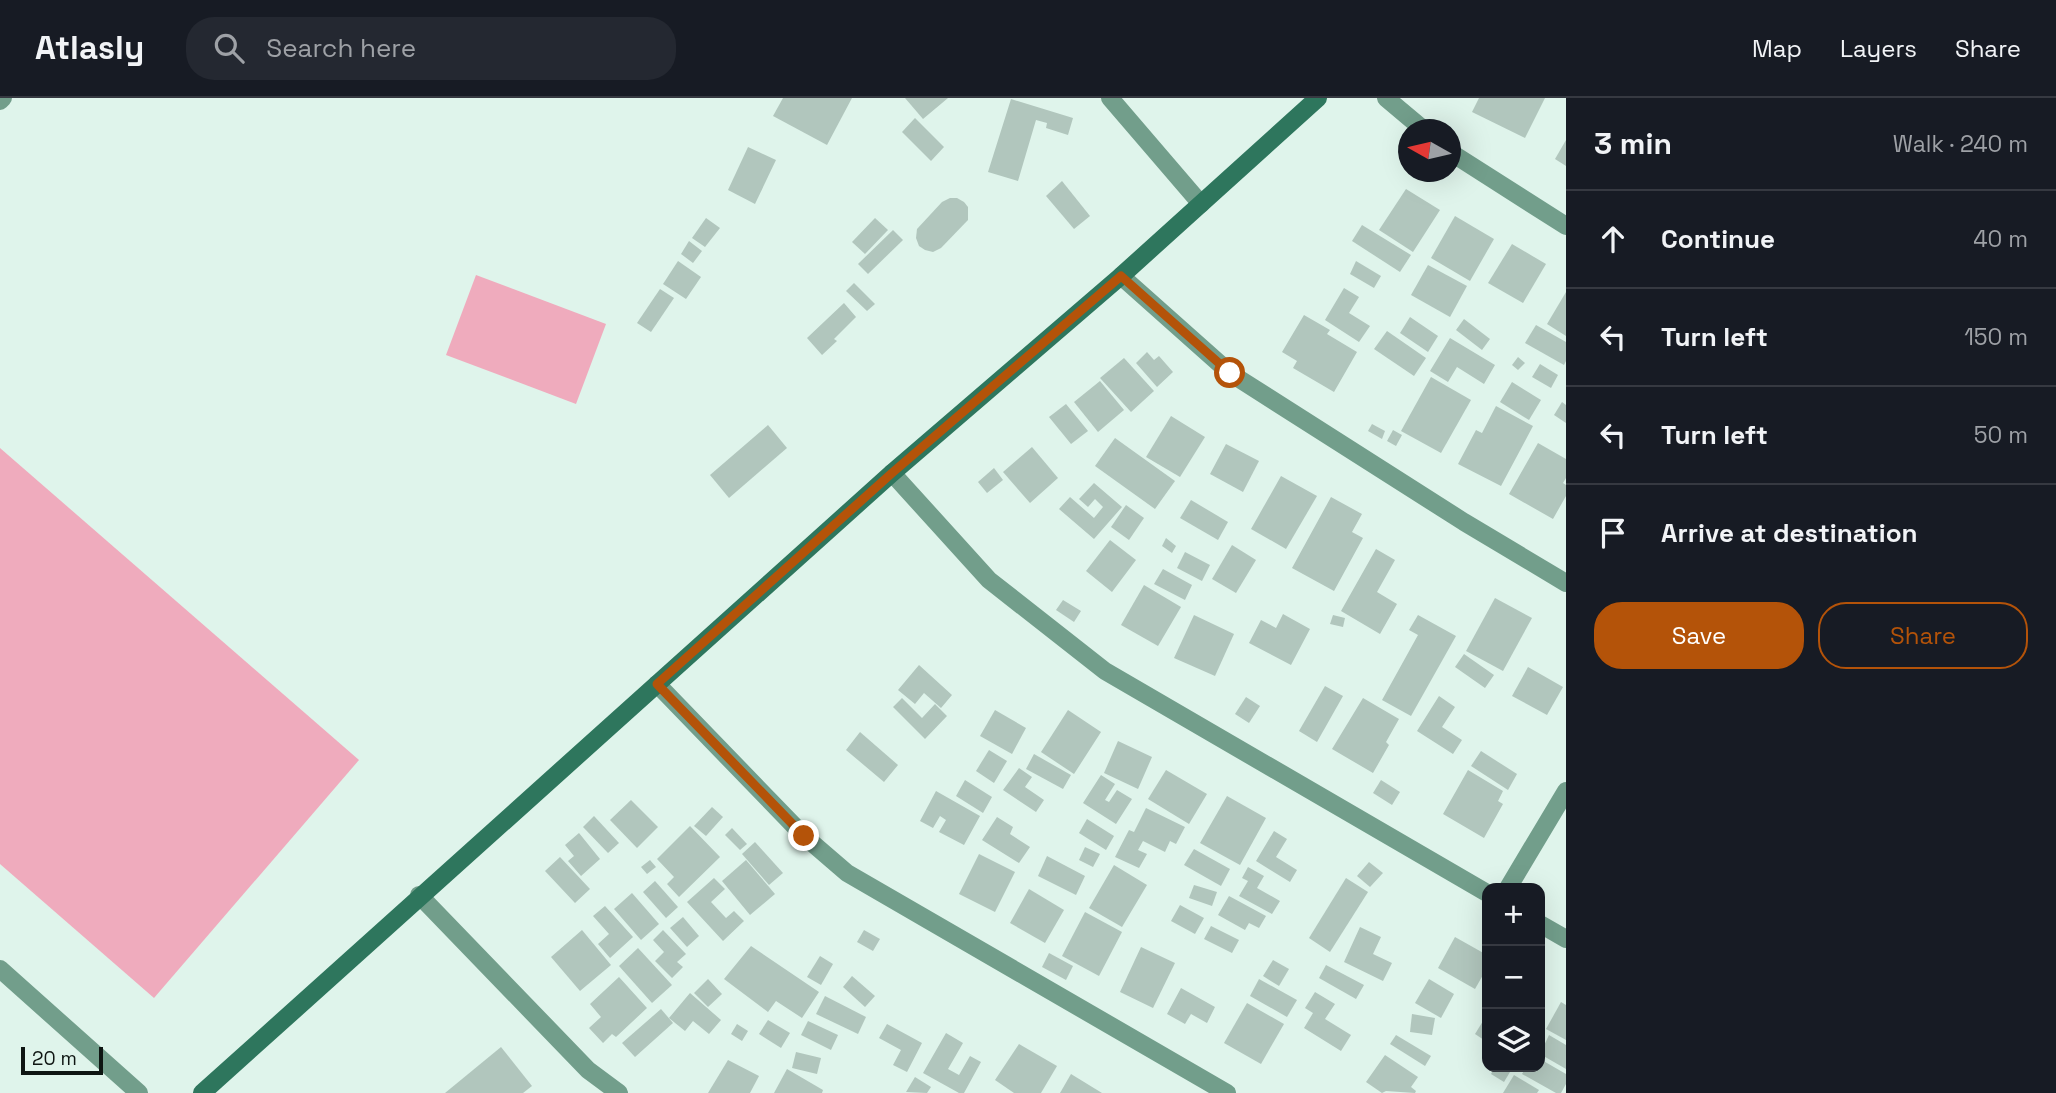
<!DOCTYPE html>
<meta charset="utf-8">
<style>
body{margin:0;font-family:"Space Grotesk",sans-serif;background:#242831;color:#f1f3f6}
.controls{position:absolute;right:21px;bottom:21px;display:grid;overflow:hidden;border-radius:14px;box-shadow:0 7px 28px #0002}
.controls button{width:63px;height:63px;display:grid;place-items:center;padding:0;border:0;border-bottom:2px solid #363941;background:#171b24;color:#f1f3f6;font:35px sans-serif}
.compass{position:absolute;left:1398px;top:21px;width:63px;height:63px;border-radius:50%;background:#171b24;box-shadow:0 7px 28px #0002;rotate:278deg}
.scale{position:absolute;left:21px;bottom:18px;width:82px;box-sizing:border-box;padding-left:7px;border:4px solid #0e1512;border-top:0;font-size:19px;line-height:24px;white-space:nowrap;color:#0e1512;-webkit-text-stroke:5px #dff4eb;paint-order:stroke}
.stop{position:absolute;width:21px;height:21px;margin:-16px;border:5px solid #b45309;border-radius:50%;background:#fff}
.stop.end{background:#b45309;border-color:#fff;box-shadow:0 2px 7px #0008}
.list{margin:0;padding:0;list-style:none}
h2{display:flex;justify-content:space-between;align-items:center;height:91px;margin:0;padding:0 28px;font-size:30px}
h2 small{font-size:23px;font-weight:400;color:#9ea1a6}
.list li{display:grid;grid-template-columns:46px 1fr auto;gap:21px;align-items:center;box-sizing:border-box;height:98px;padding:0 28px;border-top:2px solid #363941}
.list b{display:block;font-size:26px;white-space:nowrap}
.list em{font-size:23px;font-style:normal;color:#9ea1a6}
.actions{display:flex;gap:14px;padding:21px 28px}
.actions a{flex:1;padding:16px 0;border:2px solid #b45309;border-radius:28px;text-align:center;font-size:24px;color:#b45309}
.actions .main{background:#b45309;color:#fff}
.icon{flex:none;width:38px;height:38px;fill:none;stroke:currentColor;stroke-width:2;stroke-linecap:round;stroke-linejoin:round}
.map{position:relative;flex:none;width:1566px;height:995px;overflow:hidden}
header{display:flex;align-items:center;gap:42px;box-sizing:border-box;height:98px;padding:0 35px;background:#171b24;border-bottom:2px solid #363941}
header strong{font-size:33px}
nav{display:flex;gap:38px;margin-inline-start:auto;font-size:24px}
.search{width:490px;height:63px;background:#242831;display:flex;align-items:center;gap:18px;box-sizing:border-box;padding:0 24px;border-radius:28px;color:#9ea1a6;font-size:26px}
main{display:flex}
aside{flex:1;background:#171b24}
.map>svg:first-child{display:block}
.green{fill:#efabbd}
.building{fill:#b1c6bd}
.lines{fill:none;stroke-linecap:round;stroke-linejoin:round}
.street{stroke:#729e8b;stroke-width:18}
.secondary{stroke:#2e765d;stroke-width:18}
.route{stroke:#b45309;stroke-width:9}
</style>
<header>
<strong>Atlasly</strong>
<div class="search"><svg class="icon" aria-label="search" viewBox="0 0 24 24"><circle cx="10" cy="10" r="6"/><path d="M15 15l6 6"/></svg>Search here</div>
<nav><a>Map</a><a>Layers</a><a>Share</a></nav>
</header>
<main>
<div class="map">
<svg width="1566" height="995" viewBox="0 0 1566 995">
<rect width="100%" height="100%" fill="#dff4eb"/>
<g class="green">
<path d="M476,177L606,226L576,306L446,257Z"/>
<path d="M0,350L359,662L154,900L0,766Z"/>
</g>
<g class="building">
<path d="M783,0H852L827,47L773,18Z"/>
<path d="M905,0H948L923,21Z"/>
<path d="M1479,0H1545L1525,40L1472,14Z"/>
<path d="M1011,1L1073,20L1068,37L1046,30L1047,25L1036,22L1018,83L988,74Z"/>
<path d="M915,20L944,49L931,63L902,34Z"/>
<path d="M1566,42V68L1555,61Z"/>
<path d="M748,49L776,62L755,106L728,92Z"/>
<path d="M1062,83L1090,118L1074,131L1046,98Z"/>
<path d="M1406,91L1440,112L1413,154L1379,132Z"/>
<path d="M950,100H957L964,104L968,109V122L941,150L933,154L925,152L919,148L916,140L917,131L942,104Z"/>
<path d="M1455,118L1494,141L1470,183L1431,160Z"/>
<path d="M706,120L720,130L705,149L692,140Z"/>
<path d="M875,120L888,132L865,156L852,144Z"/>
<path d="M1362,127L1411,157L1400,174L1352,143Z"/>
<path d="M893,132L903,142L868,176L858,166Z"/>
<path d="M689,143L702,153L693,165L681,156Z"/>
<path d="M1512,146L1546,166L1523,205L1488,185Z"/>
<path d="M678,163L701,179L686,201L663,186Z"/>
<path d="M1356,163L1381,178L1374,190L1350,176Z"/>
<path d="M1428,167L1467,188L1450,219L1411,197Z"/>
<path d="M854,185L875,206L867,213L846,193Z"/>
<path d="M1344,190L1359,199L1349,215L1370,228L1359,244L1325,222Z"/>
<path d="M660,191L674,200L651,234L637,225Z"/>
<path d="M1566,194V238L1547,226Z"/>
<path d="M844,205L856,219L834,241L837,243L822,257L807,240Z"/>
<path d="M1304,217L1330,232L1327,236L1357,254L1334,294L1293,270L1297,263L1282,254Z"/>
<path d="M1410,219L1438,238L1428,254L1400,235Z"/>
<path d="M1464,221L1490,241L1482,252L1456,232Z"/>
<path d="M1536,227L1566,244V263L1564,267L1525,245Z"/>
<path d="M1387,233L1426,260L1414,278L1374,251Z"/>
<path d="M1450,240L1495,267L1484,286L1457,269L1448,284L1430,273Z"/>
<path d="M1147,254L1154,262L1159,258L1173,274L1157,289L1136,265Z"/>
<path d="M1518,259L1525,265L1518,272L1512,267Z"/>
<path d="M1124,260L1154,293L1131,314L1100,280Z"/>
<path d="M1540,266L1558,277L1551,290L1532,279Z"/>
<path d="M1431,279L1471,302L1441,355L1401,333Z"/>
<path d="M1100,283L1124,312L1098,334L1074,304Z"/>
<path d="M1512,284L1541,302L1529,322L1500,304Z"/>
<path d="M1562,304L1566,307V325L1554,317Z"/>
<path d="M1066,306L1088,333L1071,346L1049,319Z"/>
<path d="M1496,308L1533,328L1501,388L1458,366L1476,332L1482,335Z"/>
<path d="M1171,318L1205,339L1180,379L1146,359Z"/>
<path d="M1372,326L1385,333L1382,341L1368,333Z"/>
<path d="M768,327L787,350L729,400L710,377Z"/>
<path d="M1393,332L1402,337L1396,348L1387,343Z"/>
<path d="M1115,340L1175,383L1155,411L1095,368Z"/>
<path d="M1538,345L1566,361V380L1563,385L1566,387V398L1553,421L1509,396Z"/>
<path d="M1226,346L1259,363L1243,394L1210,376Z"/>
<path d="M1032,349L1058,380L1030,405L1003,374Z"/>
<path d="M994,370L1003,382L987,395L978,384Z"/>
<path d="M1281,378L1317,398L1286,451L1251,431Z"/>
<path d="M1094,385L1122,409L1094,441L1059,411L1070,399L1094,420L1103,409L1095,401L1088,409L1079,401Z"/>
<path d="M1331,399L1362,416L1352,434L1363,440L1334,493L1292,470Z"/>
<path d="M1191,402L1228,424L1218,442L1180,420Z"/>
<path d="M1126,407L1144,420L1129,442L1111,429Z"/>
<path d="M1166,440L1176,448L1172,455L1162,448Z"/>
<path d="M1110,442L1136,462L1112,494L1086,473Z"/>
<path d="M1232,447L1256,462L1236,495L1212,481Z"/>
<path d="M1376,451L1395,462L1377,494L1397,506L1380,536L1341,513Z"/>
<path d="M1185,454L1210,467L1202,483L1177,470Z"/>
<path d="M1163,471L1192,487L1185,502L1154,486Z"/>
<path d="M1144,487L1181,509L1158,548L1121,527Z"/>
<path d="M1495,500L1532,520L1503,573L1466,553Z"/>
<path d="M1063,502L1081,513L1074,524L1056,512Z"/>
<path d="M1283,516L1310,531L1291,567L1249,545L1261,522L1276,530Z"/>
<path d="M1194,517L1234,536L1215,578L1174,560Z"/>
<path d="M1333,517L1345,520L1343,529L1330,526Z"/>
<path d="M1418,517L1456,538L1411,618L1382,602L1418,537L1409,532Z"/>
<path d="M1464,556L1494,577L1485,590L1455,569Z"/>
<path d="M919,567L952,597L941,610L924,595L915,606L898,592Z"/>
<path d="M1528,569L1563,589L1547,617L1512,598Z"/>
<path d="M1325,588L1343,598L1317,644L1299,633Z"/>
<path d="M1439,598L1455,609L1442,629L1462,642L1453,656L1417,633Z"/>
<path d="M1246,599L1260,608L1249,625L1235,616Z"/>
<path d="M902,600L922,620L935,606L947,618L925,641L893,609Z"/>
<path d="M1363,600L1399,621L1386,644L1389,647L1373,675L1332,651Z"/>
<path d="M995,612L1026,630L1012,656L980,638Z"/>
<path d="M1068,612L1101,634L1074,676L1041,654Z"/>
<path d="M860,634L898,667L884,684L846,652Z"/>
<path d="M1118,643L1152,659L1138,691L1104,675Z"/>
<path d="M989,652L1007,663L994,685L976,673Z"/>
<path d="M1481,653L1517,676L1508,692L1471,668Z"/>
<path d="M1034,656L1071,677L1063,691L1026,671Z"/>
<path d="M1019,670L1032,679L1025,689L1044,702L1036,714L1003,692Z"/>
<path d="M1166,672L1207,696L1189,726L1148,701Z"/>
<path d="M1468,672L1503,693L1498,703L1503,706L1484,740L1443,716Z"/>
<path d="M1101,677L1115,686L1105,702L1109,704L1117,692L1132,701L1116,726L1083,705Z"/>
<path d="M965,682L992,699L983,715L956,698Z"/>
<path d="M1381,682L1400,694L1392,707L1373,695Z"/>
<path d="M936,693L980,718L964,747L939,734L946,722L940,718L933,730L920,723Z"/>
<path d="M1227,698L1266,720L1240,767L1200,745Z"/>
<path d="M631,702L658,729L637,750L610,722Z"/>
<path d="M712,709L723,719L706,738L694,728Z"/>
<path d="M1146,710L1185,729L1176,746L1170,743L1165,754L1143,743L1138,752L1147,756L1139,770L1115,759L1129,732L1134,734Z"/>
<path d="M594,718L619,745L608,755L583,729Z"/>
<path d="M997,719L1013,729L1010,736L1030,749L1019,765L982,742Z"/>
<path d="M1087,721L1114,738L1106,752L1079,735Z"/>
<path d="M690,728L720,759L679,799L667,786L674,779L657,761Z"/>
<path d="M732,730L747,746L740,752L725,737Z"/>
<path d="M1274,733L1287,741L1276,759L1297,772L1290,784L1256,763Z"/>
<path d="M579,735L600,761L581,778L568,763L574,758L565,747Z"/>
<path d="M755,744L783,775L769,787L742,756Z"/>
<path d="M1085,749L1100,756L1093,769L1079,762Z"/>
<path d="M1194,751L1230,771L1221,788L1184,767Z"/>
<path d="M979,756L1015,774L995,814L959,796Z"/>
<path d="M1047,758L1085,778L1076,797L1038,778Z"/>
<path d="M560,759L590,791L575,805L545,773Z"/>
<path d="M650,762L656,769L647,776L641,769Z"/>
<path d="M746,762L775,796L750,817L722,783Z"/>
<path d="M1369,764L1383,775L1370,789L1357,778Z"/>
<path d="M1114,767L1147,787L1122,829L1089,810Z"/>
<path d="M1248,769L1264,778L1257,790L1280,803L1272,816L1239,798L1248,783L1242,780Z"/>
<path d="M714,780L725,791L711,804L726,820L734,813L744,823L723,843L687,804Z"/>
<path d="M1346,780L1368,794L1330,854L1309,840Z"/>
<path d="M655,783L678,809L666,820L643,794Z"/>
<path d="M1194,787L1217,794L1212,808L1189,800Z"/>
<path d="M1029,791L1064,812L1045,845L1010,825Z"/>
<path d="M632,795L659,826L641,842L614,811Z"/>
<path d="M1229,798L1266,818L1259,830L1249,825L1245,832L1218,817Z"/>
<path d="M1180,807L1204,820L1195,836L1171,823Z"/>
<path d="M605,808L633,839L610,860L598,846L609,836L593,818Z"/>
<path d="M1085,814L1122,834L1099,878L1062,858Z"/>
<path d="M683,819L699,838L687,849L670,830Z"/>
<path d="M1211,828L1239,842L1232,855L1204,841Z"/>
<path d="M1360,829L1381,839L1373,856L1392,865L1383,883L1344,864Z"/>
<path d="M582,832L611,867L580,893L551,859Z"/>
<path d="M663,832L686,856L677,864L683,869L672,880L655,863L664,854L653,842Z"/>
<path d="M864,832L880,841L873,853L857,844Z"/>
<path d="M1455,839L1487,857V870L1475,891L1438,870Z"/>
<path d="M751,848L819,894L802,920L776,903L768,914L724,881Z"/>
<path d="M1141,849L1175,865L1153,910L1120,894Z"/>
<path d="M638,850L672,887L652,905L619,868Z"/>
<path d="M1049,855L1073,868L1066,882L1042,869Z"/>
<path d="M820,858L833,866L821,887L807,879Z"/>
<path d="M1273,862L1289,871L1279,888L1263,878Z"/>
<path d="M1326,867L1364,887L1356,901L1319,880Z"/>
<path d="M852,878L875,898L865,909L843,889Z"/>
<path d="M619,879L647,910L616,939L612,936L603,945L589,930L601,919L590,906Z"/>
<path d="M708,881L722,896L708,909L694,895Z"/>
<path d="M1259,881L1297,902L1287,919L1250,898Z"/>
<path d="M1429,881L1454,896L1441,920L1415,905Z"/>
<path d="M1181,890L1215,909L1207,925L1191,916L1185,926L1167,916Z"/>
<path d="M1315,894L1335,906L1325,921L1351,937L1341,953L1304,930L1313,915L1305,910Z"/>
<path d="M690,895L721,922L709,936L693,923L685,933L669,920Z"/>
<path d="M825,898L866,919L858,936L816,916Z"/>
<path d="M1561,904L1566,907V942L1546,931Z"/>
<path d="M1247,905L1284,926L1261,966L1224,945Z"/>
<path d="M661,911L673,925L635,959L622,945Z"/>
<path d="M1412,916L1435,920L1432,937L1410,934Z"/>
<path d="M768,922L790,935L781,950L759,936Z"/>
<path d="M808,923L838,937L831,952L801,937Z"/>
<path d="M1483,923L1487,926V944L1475,936Z"/>
<path d="M737,926L748,933L742,943L731,936Z"/>
<path d="M887,926L922,945L907,974L893,967L901,952L879,940Z"/>
<path d="M946,935L963,945L948,971L959,977L970,958L981,964L964,995H959L923,975Z"/>
<path d="M1396,937L1431,958L1425,968L1390,946Z"/>
<path d="M1549,937L1566,947V971L1540,956Z"/>
<path d="M1019,946L1057,968L1041,995H1014L995,982Z"/>
<path d="M501,949L532,988L523,995H445Z"/>
<path d="M796,954L821,960L817,976L792,970Z"/>
<path d="M1385,957L1418,979L1411,989L1416,993L1415,995L1386,993L1382,995L1366,984Z"/>
<path d="M1540,961L1566,976V986L1561,995H1556L1522,976L1526,969H1540Z"/>
<path d="M728,962L759,978L750,995H708Z"/>
<path d="M1495,969H1513L1504,984L1491,976Z"/>
<path d="M787,971L823,992L822,995H774Z"/>
<path d="M1071,976L1102,995H1060Z"/>
<path d="M1514,977L1539,992L1537,995H1503Z"/>
<path d="M915,979L931,989L927,995L906,994Z"/>
</g>
<g class="lines">
<g class="street">
<path d="M1110,0L1201,106"/>
<path d="M1386,0L1424,32"/>
<path d="M0,3L3,0"/>
<path d="M1450,54L1566,128"/>
<path d="M1121,178L1230,275L1464,424L1566,485"/>
<path d="M892,375L989,482L1105,573L1487,795"/>
<path d="M657,586L804,738L847,775L1227,995"/>
<path d="M1508,790L1566,693"/>
<path d="M419,797L588,972L619,995"/>
<path d="M1540,826L1566,841"/>
<path d="M0,871L139,995"/>
</g>
<path class="secondary" d="M202,995L892,375L1121,178L1318,0"/>
</g>
<g class="lines">
<path class="route" d="M804,738L657,586L892,375L1121,178L1230,275"/>
</g>
</svg>
<div class="controls">
<button>+</button>
<button>−</button>
<button><svg class="icon" aria-label="layers" viewBox="0 0 24 24"><path d="M12 4l9 5-9 5-9-5zM3 14l9 5 9-5"/></svg></button>
</div>
<svg class="compass" viewBox="-18 -18 36 36"><path d="M0-13l5 13h-10z" fill="#e53935"/><path d="M0 13l5-13h-10z" fill="#9ea1a6"/></svg>
<div class="scale">20 m</div>
<div class="stop" style="left:1230px;top:275px"></div>
<div class="stop end" style="left:804px;top:738px"></div>
</div>
<aside>
<h2>3 min<small>Walk · 240 m</small></h2>
<ul class="list">
<li><svg class="icon" aria-label="ahead" viewBox="0 0 24 24"><path d="M12 20V5M6 11l6-6 6 6"/></svg><div><b>Continue</b></div><em>40 m</em></li>
<li><svg class="icon" aria-label="left" viewBox="0 0 24 24"><path d="M17 20v-9H6M10 6l-5 5 5 5"/></svg><div><b>Turn left</b></div><em>150 m</em></li>
<li><svg class="icon" aria-label="left" viewBox="0 0 24 24"><path d="M17 20v-9H6M10 6l-5 5 5 5"/></svg><div><b>Turn left</b></div><em>50 m</em></li>
<li><svg class="icon" aria-label="arrive" viewBox="0 0 24 24"><path d="M6 21V4h12l-3 4 3 4H6"/></svg><div><b>Arrive at destination</b></div></li>
</ul>
<div class="actions"><a class="main">Save</a><a>Share</a></div>
</aside>
</main>
